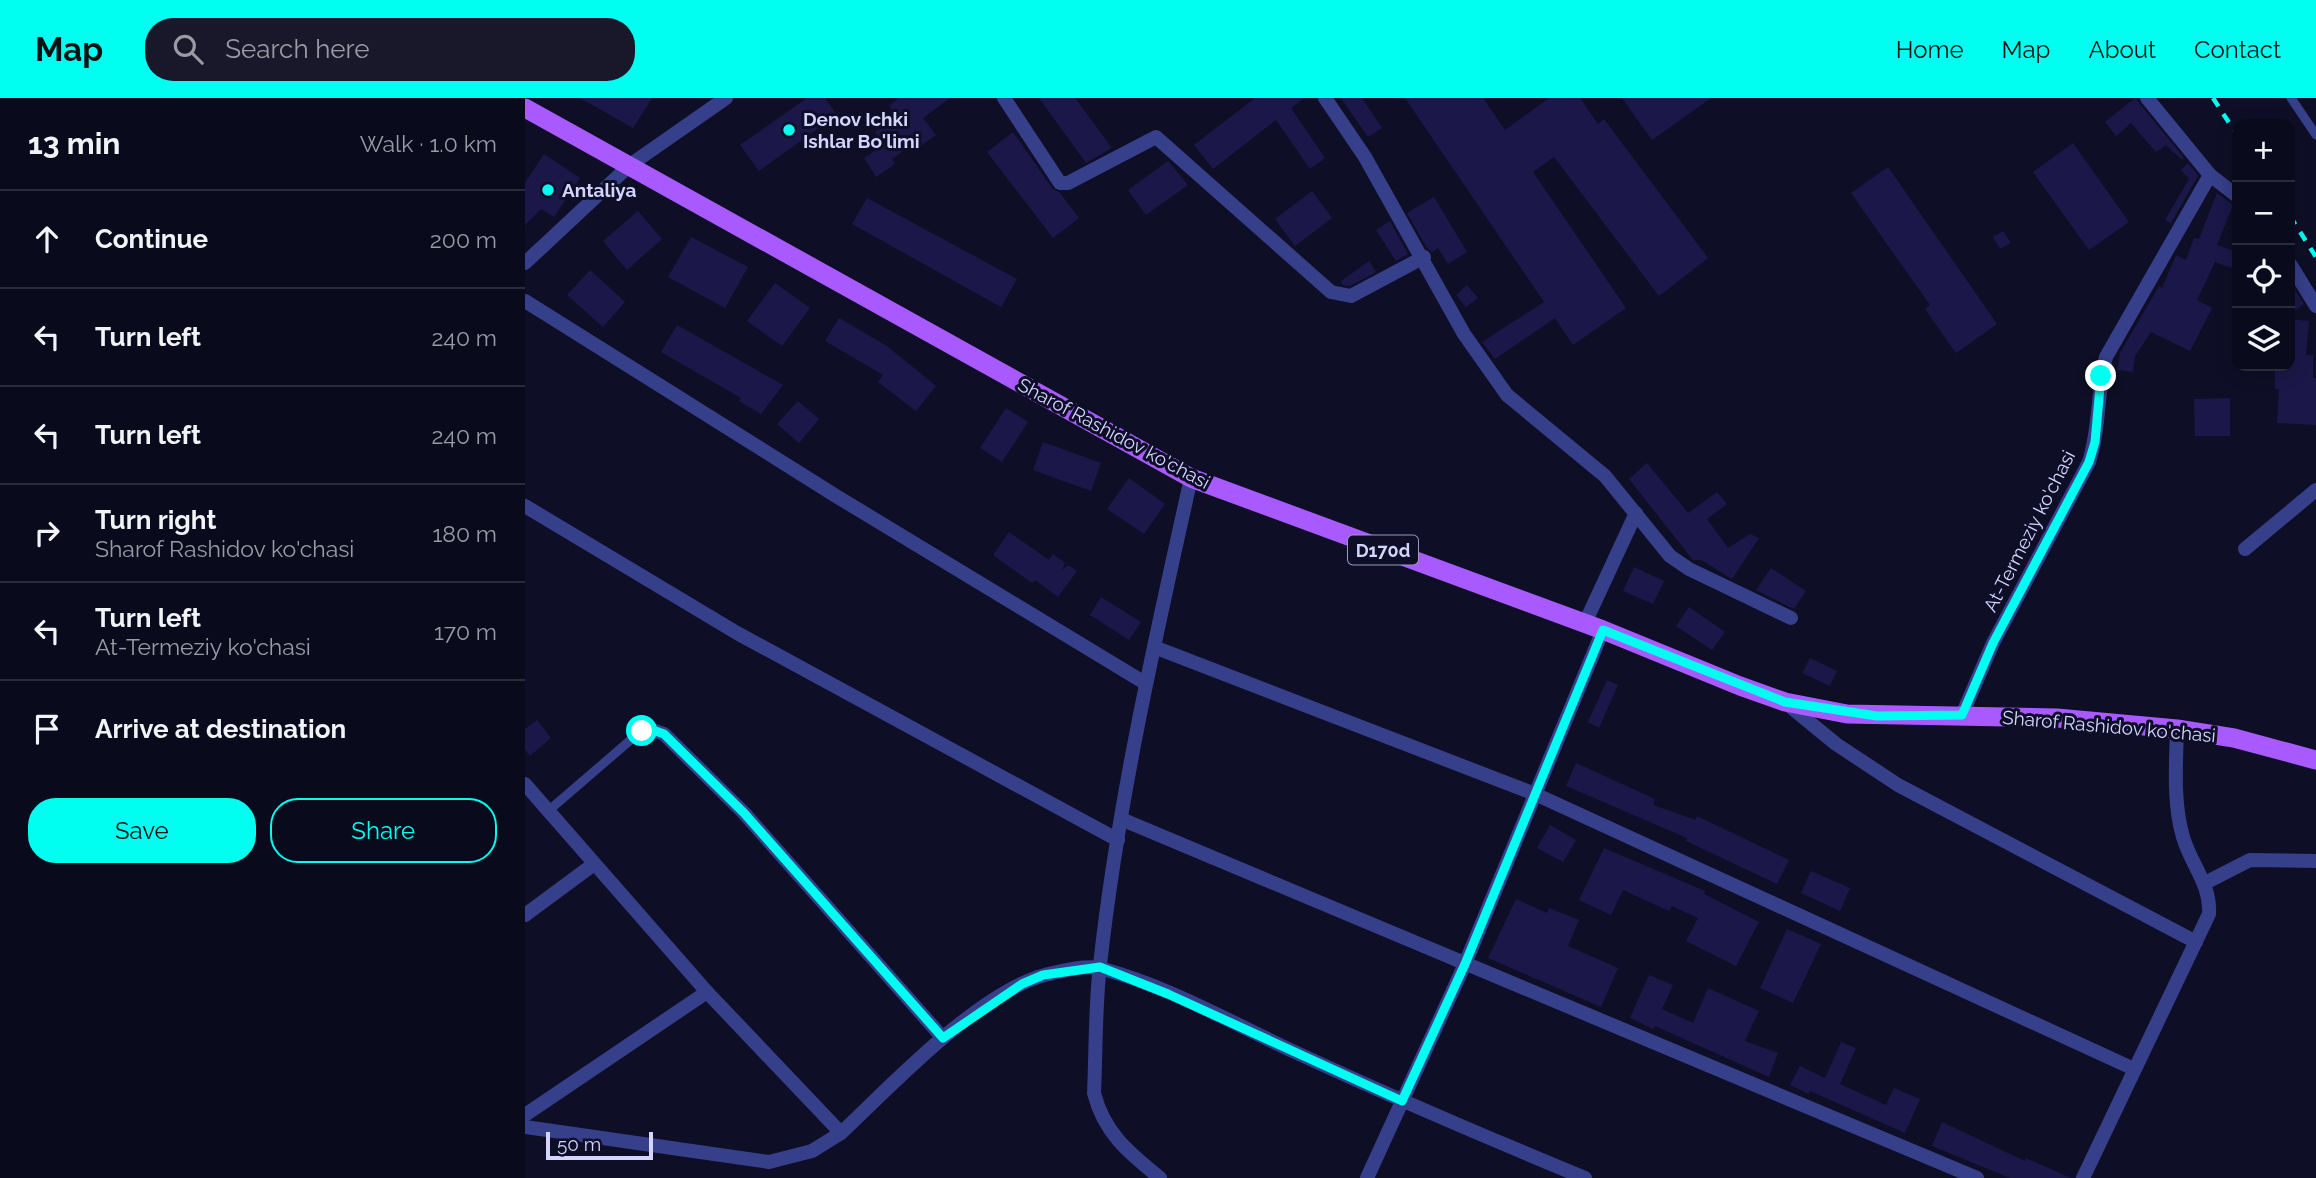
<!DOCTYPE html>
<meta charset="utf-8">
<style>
body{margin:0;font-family:Raleway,sans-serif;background:#18182a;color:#f1f3f6}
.controls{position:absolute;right:21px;top:21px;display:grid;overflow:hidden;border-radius:14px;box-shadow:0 4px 18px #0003}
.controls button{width:63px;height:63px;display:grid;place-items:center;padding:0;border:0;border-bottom:2px solid #2a2b3b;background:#0a0a1d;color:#f1f3f6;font:35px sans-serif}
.scale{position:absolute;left:21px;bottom:18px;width:107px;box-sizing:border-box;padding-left:7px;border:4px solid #d3d5ff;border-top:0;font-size:19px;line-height:24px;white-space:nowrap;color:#d3d5ff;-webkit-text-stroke:5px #0e0e27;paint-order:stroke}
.stop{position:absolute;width:21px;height:21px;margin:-16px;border:5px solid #00fef1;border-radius:50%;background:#fff}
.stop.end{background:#00fef1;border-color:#fff;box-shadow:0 2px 7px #0008}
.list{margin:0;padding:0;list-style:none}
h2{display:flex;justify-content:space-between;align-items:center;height:91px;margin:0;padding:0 28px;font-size:30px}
h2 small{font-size:23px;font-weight:400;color:#999aa4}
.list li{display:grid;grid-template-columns:46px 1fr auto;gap:21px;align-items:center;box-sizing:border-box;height:98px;padding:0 28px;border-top:2px solid #2a2b3b}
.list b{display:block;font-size:26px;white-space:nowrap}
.list p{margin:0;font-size:23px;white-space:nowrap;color:#999aa4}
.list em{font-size:23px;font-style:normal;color:#999aa4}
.actions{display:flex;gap:14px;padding:21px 28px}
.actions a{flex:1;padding:16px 0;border:2px solid #00fef1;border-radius:28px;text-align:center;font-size:24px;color:#00fef1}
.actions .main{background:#00fef1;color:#111}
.icon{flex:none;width:38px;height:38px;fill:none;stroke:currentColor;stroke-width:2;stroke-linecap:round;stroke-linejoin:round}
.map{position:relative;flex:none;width:1791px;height:1080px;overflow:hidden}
header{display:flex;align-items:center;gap:42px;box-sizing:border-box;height:98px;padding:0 35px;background:#00fef1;color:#111}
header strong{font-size:33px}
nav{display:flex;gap:38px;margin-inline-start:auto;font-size:24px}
.search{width:490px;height:63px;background:#18182a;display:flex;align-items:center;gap:18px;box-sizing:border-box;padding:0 24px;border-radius:28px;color:#999aa4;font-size:26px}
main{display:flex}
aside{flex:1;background:#0a0a1d}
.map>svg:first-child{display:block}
.building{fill:#1b1849}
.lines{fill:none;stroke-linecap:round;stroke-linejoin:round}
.service{stroke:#363f89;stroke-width:9}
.minor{stroke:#363f89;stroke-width:14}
.tertiary{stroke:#363f89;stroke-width:14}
.primary{stroke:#a85aff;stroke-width:19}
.rail{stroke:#00fef1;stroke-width:4.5;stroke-dasharray:10 9;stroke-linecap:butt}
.route{stroke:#00fef1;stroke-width:9}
.poi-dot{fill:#00fef1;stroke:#0e0e27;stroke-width:2.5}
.labels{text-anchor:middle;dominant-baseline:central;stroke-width:6;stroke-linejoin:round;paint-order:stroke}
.shield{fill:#0e0e27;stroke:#9899be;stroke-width:2}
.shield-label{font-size:18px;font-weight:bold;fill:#d3d5ff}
.poi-label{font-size:19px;font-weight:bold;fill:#d3d5ff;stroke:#0e0e27;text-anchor:start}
.street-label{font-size:19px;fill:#d3d5ff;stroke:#0e0e27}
</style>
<header>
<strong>Map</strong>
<div class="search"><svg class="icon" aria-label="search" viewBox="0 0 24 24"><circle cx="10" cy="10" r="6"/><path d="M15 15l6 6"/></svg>Search here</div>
<nav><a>Home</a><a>Map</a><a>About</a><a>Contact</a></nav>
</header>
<main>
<aside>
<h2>13 min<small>Walk · 1.0 km</small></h2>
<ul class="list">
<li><svg class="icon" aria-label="ahead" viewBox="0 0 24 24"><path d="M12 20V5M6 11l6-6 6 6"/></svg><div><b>Continue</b></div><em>200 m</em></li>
<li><svg class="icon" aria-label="left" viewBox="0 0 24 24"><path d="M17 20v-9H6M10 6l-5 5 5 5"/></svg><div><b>Turn left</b></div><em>240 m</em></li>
<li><svg class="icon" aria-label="left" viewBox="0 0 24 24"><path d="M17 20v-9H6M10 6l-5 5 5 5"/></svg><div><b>Turn left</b></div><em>240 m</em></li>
<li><svg class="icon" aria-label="right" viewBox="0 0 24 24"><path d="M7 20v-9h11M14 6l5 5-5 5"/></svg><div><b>Turn right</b><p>Sharof Rashidov ko'chasi</p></div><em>180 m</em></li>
<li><svg class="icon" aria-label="left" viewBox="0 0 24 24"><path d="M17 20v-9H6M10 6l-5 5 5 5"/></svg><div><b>Turn left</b><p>At-Termeziy ko'chasi</p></div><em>170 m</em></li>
<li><svg class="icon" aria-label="arrive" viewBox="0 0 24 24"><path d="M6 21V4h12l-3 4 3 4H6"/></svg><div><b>Arrive at destination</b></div></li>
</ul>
<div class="actions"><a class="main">Save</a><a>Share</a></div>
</aside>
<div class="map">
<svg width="1791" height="1080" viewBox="0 0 1791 1080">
<rect width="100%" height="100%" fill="#0e0e27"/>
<g class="building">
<path d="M55,0H127L108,30Z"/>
<path d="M282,0H300L312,17L234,73L215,47Z"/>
<path d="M374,0H425L398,20L411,37L390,52L386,47L367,61L370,66L351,79L339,60L359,47L350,34L372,19L364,8Z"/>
<path d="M514,0H550L587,50L561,65Z"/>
<path d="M730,0H779L766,10L800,60L785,71L751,22L688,71L669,47Z"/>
<path d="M816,0H837L857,30L843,39Z"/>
<path d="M880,0H958L980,32L1024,0H1055L1073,26L1079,21L1183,160L1134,198L1029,59L1008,74L1101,210L1048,247L1030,220L970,261L957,244L1019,204Z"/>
<path d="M1097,0H1186L1127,42Z"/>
<path d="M1610,0L1659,60L1657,62L1641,47L1631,54L1606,25L1591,38L1580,24Z"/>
<path d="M488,34L527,90L535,95L554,120L528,140L462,54Z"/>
<path d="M1548,45L1604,124L1564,152L1508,74Z"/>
<path d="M19,56L55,80L29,119L16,111L0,127V85Z"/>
<path d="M643,63L663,87L621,117L603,92Z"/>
<path d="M1663,65L1673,78L1646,125L1640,122L1664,81L1656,72Z"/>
<path d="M1363,69L1472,226L1431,255L1400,211L1405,207L1326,95Z"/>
<path d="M787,93L807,120L770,148L750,121Z"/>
<path d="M1692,95L1708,107L1692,147L1712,154V172L1690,164L1672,202L1687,210L1665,253L1626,234L1610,258L1608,274L1592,272L1595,255L1634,188L1637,190L1651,157L1661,162L1669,140L1674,141Z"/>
<path d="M909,99L942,154L923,166L913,150L907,154L902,150L882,115Z"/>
<path d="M342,100L492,181L476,209L327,126Z"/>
<path d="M113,113L137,141L102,172L78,143Z"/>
<path d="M865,123L883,156L871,163L851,132Z"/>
<path d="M1478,133L1486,145L1475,151L1468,139Z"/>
<path d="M166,139L223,169L200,210L143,179Z"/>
<path d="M844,163L851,174L825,188L818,187L816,183Z"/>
<path d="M65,172L100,204L78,229L42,197Z"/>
<path d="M1765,184L1779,206L1765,217Z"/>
<path d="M250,185L285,210L257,248L222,223Z"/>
<path d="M942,187L953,200L941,209L931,197Z"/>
<path d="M314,220L362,248L411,288L391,313L353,284L358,277L300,243Z"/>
<path d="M1765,221L1784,223L1781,257H1788V280H1791V327L1752,325L1754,291H1750V268H1765Z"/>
<path d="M152,227L258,287L236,316L214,303L216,300L136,254Z"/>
<path d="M1705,300V338H1670L1669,301Z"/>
<path d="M273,303L294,321L274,345L252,326Z"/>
<path d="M481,310L503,324L477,364L455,350Z"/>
<path d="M518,344L576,365L566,393L508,372Z"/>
<path d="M1122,365L1163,415L1192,394L1202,406L1182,421L1203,450L1225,436L1234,440L1207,481L1176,462H1168L1104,381Z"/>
<path d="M604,380L640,406L619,436L582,411Z"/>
<path d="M484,434L524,462L528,456L540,465L537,472L543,467L552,473L533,499L510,482L507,485L468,457Z"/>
<path d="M1109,469L1139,483L1128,506L1098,493Z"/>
<path d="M1246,470L1281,493L1269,511L1231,492Z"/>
<path d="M576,499L616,524L604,542L565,517Z"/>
<path d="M1164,509L1200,534L1187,552L1151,528Z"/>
<path d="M1285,560L1312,573L1305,588L1277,575Z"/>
<path d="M1082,582L1093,587L1074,630L1063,624Z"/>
<path d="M12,622L26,640L5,658L0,652V631Z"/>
<path d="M1051,665L1130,701L1128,707L1171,722L1172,718L1264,762L1252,786L1161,743L1162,740L1041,688Z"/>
<path d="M1025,727L1051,742L1038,764L1012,750Z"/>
<path d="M1079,750L1180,793L1179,796L1234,824L1211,868L1161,843L1173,820L1147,808L1144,813L1098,792L1086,817L1054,802Z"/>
<path d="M1286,773L1325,790L1315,813L1276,795Z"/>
<path d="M991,801L1022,815L1024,810L1054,822L1043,848L1093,870L1076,909L963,860Z"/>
<path d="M1262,831L1296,846L1268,905L1235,890Z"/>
<path d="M1124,877L1148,887L1137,911L1168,925L1183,890L1234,913L1220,943L1253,955L1244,979L1130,928L1128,931L1105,920Z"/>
<path d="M1316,944L1331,950L1315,986L1361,1007L1369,990L1395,1001L1380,1035L1285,993L1284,996L1265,987L1275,968L1300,980Z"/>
<path d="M1417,1024L1500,1063L1501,1060L1546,1080H1485L1407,1048Z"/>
</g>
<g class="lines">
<g class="service">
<path d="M1766,0L1791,37"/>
<path d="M22,714L116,633"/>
</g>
<g class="minor">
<path d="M479,0L535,85H543L631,39L806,194L826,198L899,159"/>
<path d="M800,0L840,59L939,236L982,297L1080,378L1145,458L1164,471L1266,520"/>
<path d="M1685,77L1712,98"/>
<path d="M1765,166L1791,208"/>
<path d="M0,203L311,398L620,585"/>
<path d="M0,408L212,535L593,742"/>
<path d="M1720,451L1791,392"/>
<path d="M1060,525L1111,415"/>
<path d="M629,549L1010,696L1609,971"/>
<path d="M1261,605L1311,646L1373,687L1671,844"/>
<path d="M1437,617L1468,545L1564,364C1575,330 1572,293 1581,259L1685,77L1622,0"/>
<path d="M116,633L125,631L139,636L219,715L418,940"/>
<path d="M0,686L182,894L316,1035C366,988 454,894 520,877C536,873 562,866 578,871C645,889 709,926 772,955C867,999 963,1040 1060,1080"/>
<path d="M596,721L1452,1080"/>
<path d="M1680,785L1725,762L1791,763"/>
<path d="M0,817L69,766"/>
<path d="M0,1017L182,894"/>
<path d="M0,1029L244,1064L287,1053L316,1035"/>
<path d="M635,1080C604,1055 579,1035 569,995C571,953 570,909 575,867C593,703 630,542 666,380"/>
<path d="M842,1080L940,866L1078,532"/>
<path d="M1558,1080L1684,816C1686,786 1666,767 1658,739C1648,705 1651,666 1652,631"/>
</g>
<path class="tertiary" d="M0,165L105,67L201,0"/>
<path class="primary" d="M0,10L666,380L1078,532L1215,588L1260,604L1322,616L1532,620L1652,631L1709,640L1791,662"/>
<g class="rail">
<path d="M1688,0L1712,37"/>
<path d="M1765,118L1791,159"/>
</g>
</g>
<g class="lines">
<path class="route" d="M117,633L125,631L139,636L219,715L418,940L497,886L518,877L575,869L643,896L877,1003L940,866L1078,532L1260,604L1352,618L1437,617L1468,545L1564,364L1570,344L1576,278"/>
</g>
<g class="poi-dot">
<circle cx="264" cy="32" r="7"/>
<circle cx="23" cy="92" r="7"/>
</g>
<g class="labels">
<rect class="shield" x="823" y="437.5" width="70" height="29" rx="5"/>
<g class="shield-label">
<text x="858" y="452">D170d</text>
</g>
<g class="poi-label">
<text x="278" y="21">Denov Ichki<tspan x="278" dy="22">Ishlar Bo'limi</tspan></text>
<text x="37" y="92">Antaliya</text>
</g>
<g class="street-label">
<text transform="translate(589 335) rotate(28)">Sharof Rashidov ko'chasi</text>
<text transform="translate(1504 433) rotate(-63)">At-Termeziy ko'chasi</text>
<text transform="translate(1584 628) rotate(5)">Sharof Rashidov ko'chasi</text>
</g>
</g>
</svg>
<div class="controls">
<button>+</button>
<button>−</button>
<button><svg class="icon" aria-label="locate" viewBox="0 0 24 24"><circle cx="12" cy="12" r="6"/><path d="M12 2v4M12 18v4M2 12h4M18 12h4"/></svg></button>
<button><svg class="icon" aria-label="layers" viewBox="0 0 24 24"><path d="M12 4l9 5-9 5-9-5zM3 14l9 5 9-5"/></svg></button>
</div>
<div class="scale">50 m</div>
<div class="stop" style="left:117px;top:633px"></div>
<div class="stop end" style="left:1576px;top:278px"></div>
</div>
</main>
